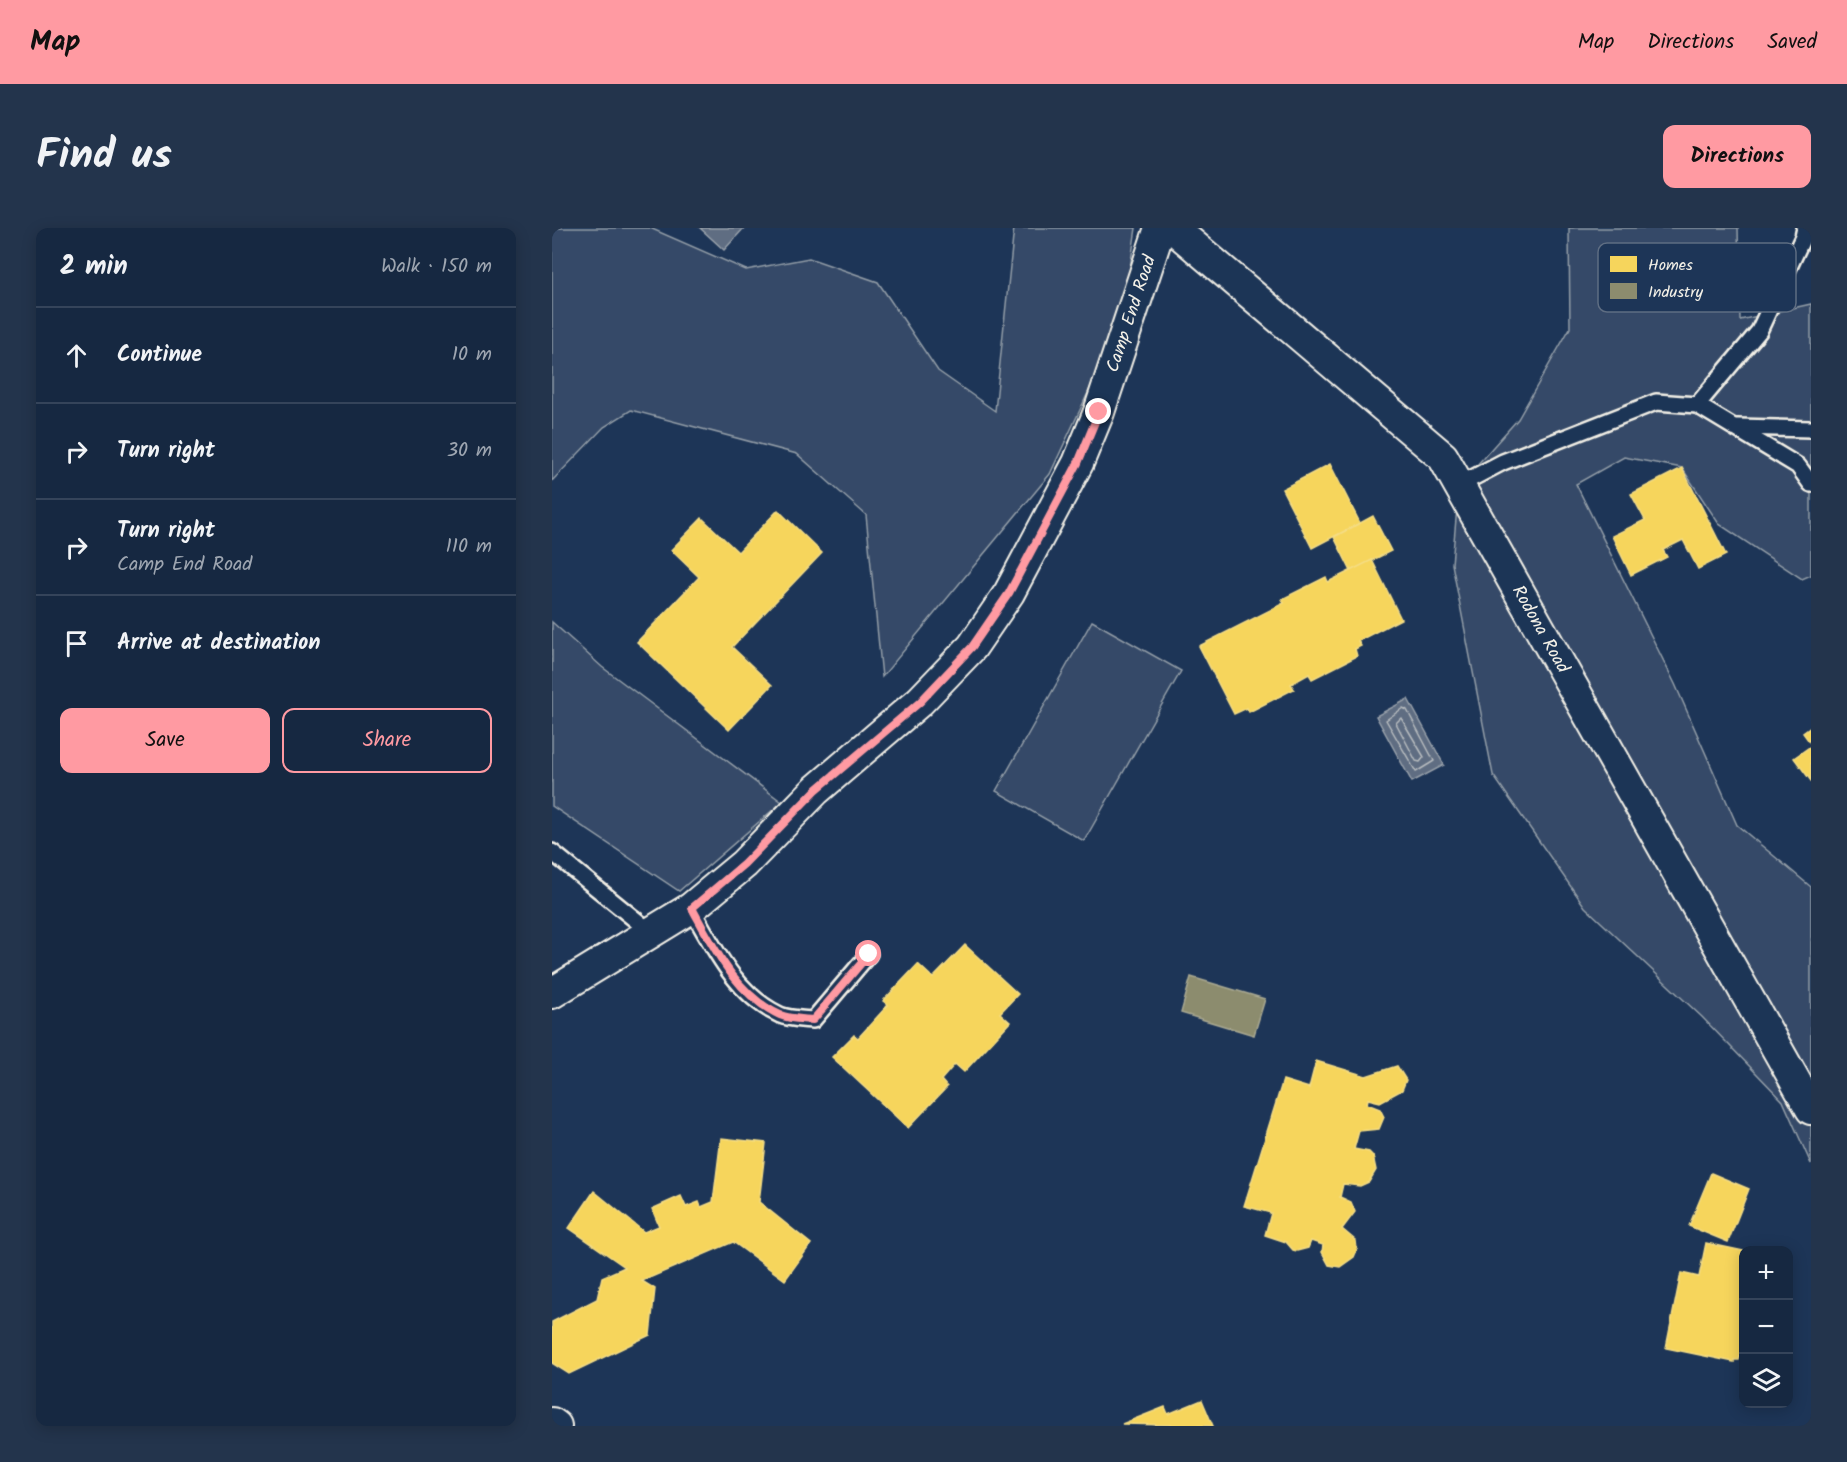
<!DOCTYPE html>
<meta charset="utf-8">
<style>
body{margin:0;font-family:Kalam,sans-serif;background:#23344c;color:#f1f3f6}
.controls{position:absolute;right:18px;bottom:18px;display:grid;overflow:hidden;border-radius:12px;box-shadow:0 3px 15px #0003}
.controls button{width:54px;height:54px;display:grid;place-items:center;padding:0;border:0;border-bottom:2px solid #35445a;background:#162841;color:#f1f3f6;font:30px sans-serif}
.stop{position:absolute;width:18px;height:18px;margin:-14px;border:4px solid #ff9aa2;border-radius:50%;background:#fff}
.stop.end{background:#ff9aa2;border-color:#fff;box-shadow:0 2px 6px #0008}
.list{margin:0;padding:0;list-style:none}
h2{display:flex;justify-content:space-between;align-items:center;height:78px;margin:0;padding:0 24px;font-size:26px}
h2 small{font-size:20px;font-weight:400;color:#9ea6b1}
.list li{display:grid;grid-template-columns:39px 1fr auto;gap:18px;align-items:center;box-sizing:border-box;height:96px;padding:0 24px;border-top:2px solid #35445a}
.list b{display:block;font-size:22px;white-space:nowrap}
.list p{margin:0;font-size:20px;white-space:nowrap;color:#9ea6b1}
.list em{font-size:20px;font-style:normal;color:#9ea6b1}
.actions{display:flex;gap:12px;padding:18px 24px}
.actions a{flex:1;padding:14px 0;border:2px solid #ff9aa2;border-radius:12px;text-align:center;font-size:21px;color:#ff9aa2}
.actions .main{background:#ff9aa2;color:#111}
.icon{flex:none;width:33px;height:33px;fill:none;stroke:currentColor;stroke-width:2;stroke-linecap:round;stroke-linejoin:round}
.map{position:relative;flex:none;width:1259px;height:1198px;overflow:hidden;border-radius:12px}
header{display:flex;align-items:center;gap:36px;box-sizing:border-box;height:84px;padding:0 30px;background:#ff9aa2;color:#111}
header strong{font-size:28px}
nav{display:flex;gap:33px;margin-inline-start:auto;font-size:21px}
.intro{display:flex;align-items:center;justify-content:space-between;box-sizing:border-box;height:144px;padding:0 36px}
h1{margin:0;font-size:42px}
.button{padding:15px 27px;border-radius:12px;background:#ff9aa2;color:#111;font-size:21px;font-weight:700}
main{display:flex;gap:36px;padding:0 36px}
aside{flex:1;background:#162841;border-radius:12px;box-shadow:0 3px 15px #0003}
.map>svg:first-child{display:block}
.green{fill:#354a67;stroke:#949ea8;stroke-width:1.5}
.water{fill:#5e6d82;stroke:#9aa2ab;stroke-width:1.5}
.homes{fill:#f6d55c;stroke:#f5dd86;stroke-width:1.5}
.industry{fill:#8c8c6e;stroke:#abaa93;stroke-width:1.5}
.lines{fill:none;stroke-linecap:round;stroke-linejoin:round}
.shore{stroke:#b8bcbf;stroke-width:1.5}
.service-casing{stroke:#f4f1e8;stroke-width:20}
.minor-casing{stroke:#f4f1e8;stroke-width:34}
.service{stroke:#1d3557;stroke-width:15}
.minor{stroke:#1d3557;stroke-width:30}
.route{stroke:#ff9aa2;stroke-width:8}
.labels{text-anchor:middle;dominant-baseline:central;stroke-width:6;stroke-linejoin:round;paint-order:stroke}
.street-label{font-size:18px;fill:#f4f1e8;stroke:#1d3557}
.key{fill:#1d3557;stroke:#5e6d82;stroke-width:1.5}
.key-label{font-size:16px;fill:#f4f1e8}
</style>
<header>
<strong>Map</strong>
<nav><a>Map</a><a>Directions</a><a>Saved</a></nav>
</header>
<div class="intro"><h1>Find us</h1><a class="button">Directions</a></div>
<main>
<aside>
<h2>2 min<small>Walk · 150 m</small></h2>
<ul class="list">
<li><svg class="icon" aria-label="ahead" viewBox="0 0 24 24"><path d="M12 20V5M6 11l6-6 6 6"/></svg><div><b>Continue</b></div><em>10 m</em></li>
<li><svg class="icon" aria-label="right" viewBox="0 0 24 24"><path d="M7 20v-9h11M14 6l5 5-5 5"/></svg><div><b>Turn right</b></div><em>30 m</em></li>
<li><svg class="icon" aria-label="right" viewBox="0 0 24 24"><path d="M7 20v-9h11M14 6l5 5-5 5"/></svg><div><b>Turn right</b><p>Camp End Road</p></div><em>110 m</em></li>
<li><svg class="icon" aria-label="arrive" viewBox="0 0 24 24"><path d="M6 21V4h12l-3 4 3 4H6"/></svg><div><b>Arrive at destination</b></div></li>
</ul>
<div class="actions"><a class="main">Save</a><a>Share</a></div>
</aside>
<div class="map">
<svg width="1259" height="1198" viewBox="0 0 1259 1198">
<rect width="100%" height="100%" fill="#1d3557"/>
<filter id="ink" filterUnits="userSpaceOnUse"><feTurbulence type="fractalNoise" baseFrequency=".0167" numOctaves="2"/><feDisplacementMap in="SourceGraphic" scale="12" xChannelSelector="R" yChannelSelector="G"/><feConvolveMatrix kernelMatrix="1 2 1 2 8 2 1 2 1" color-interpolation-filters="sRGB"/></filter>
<g filter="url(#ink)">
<g class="green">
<path d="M0,0H98L194,42L257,30L326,54L386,143L443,183L462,0H584L570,92L498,246L330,449L314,287L245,226L79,182L52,199L0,253Z"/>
<path d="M1017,0H1186L1188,92L1259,76V347L1250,351L1167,296L1130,240L1072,229L1024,256L1123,456L1185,597L1259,659V936L1231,873L1150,789L1033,679L941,547L900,336L907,257L966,191L1018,100Z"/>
<path d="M540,393L629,443L532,613L444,563Z"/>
<path d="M0,394L50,439L230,574L127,663L0,578Z"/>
</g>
<g class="water">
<path d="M148,0H192L172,22Z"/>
<path d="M856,471L892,537L860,554L824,488Z"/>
</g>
<g class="homes">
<path d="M778,236L808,295L760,320L730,261Z"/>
<path d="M1130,240L1174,327L1146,341L1131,312L1111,322L1115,329L1079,347L1060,308L1093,292L1079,266Z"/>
<path d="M226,282L270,325L180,419L220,457L177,502L85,414L147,349L119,322L150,290L186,324Z"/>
<path d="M821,288L839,323L799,343L782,309Z"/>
<path d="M820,332L849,391L806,413L809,418L803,421L805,428L760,451L757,446L739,456L742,461L697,484L695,480L682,486L647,418L732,375L730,371L774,349L776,354Z"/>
<path d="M1259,499V516L1251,505Z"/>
<path d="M1259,518V553L1242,530Z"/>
<path d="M413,717L466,766L448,785L458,794L412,844L403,836L389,852L395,859L356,900L280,829L302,807L306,810L336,777L331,773L366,736L381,750Z"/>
<path d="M764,833L814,848L845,838L854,852L850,862L828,874L816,871L815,876L828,881L832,889L827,901L807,903L802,921L817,924L821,928L824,942L817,954L808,958L791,956L788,969L799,974L803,984L790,1001L804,1013L805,1022L802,1029L788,1039L777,1037L770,1024L771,1017L759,1013L756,1020L745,1023L741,1022L734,1014L713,1007L719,985L692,978L731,852L757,860Z"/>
<path d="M169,910L214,915L207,974L259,1016L233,1052L181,1014L90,1053L103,1061L98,1107L17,1146L0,1135V1094L45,1071L50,1049L73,1039L17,1000L42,963L92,1004L107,998L100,981L129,968L134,979L147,974L149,979L161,974Z"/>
<path d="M1159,945L1197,961L1176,1014L1137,998Z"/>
<path d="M1154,1015L1192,1023V1112L1187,1132H1182V1134L1114,1120L1129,1045L1147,1049Z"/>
<path d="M650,1172L661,1198L570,1196L613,1179L616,1186Z"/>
</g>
<path class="industry" d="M639,749L713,771L702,807L629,785Z"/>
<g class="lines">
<g class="shore">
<path d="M851,480L855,482L882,533L864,544L834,492Z"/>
<path d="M849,490L872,529L868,534L864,533L844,495Z"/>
</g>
<g class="service-casing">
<g id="service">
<path d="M1145,177L1207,103L1251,9L1253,0"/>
<path d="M1185,199L1259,201"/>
<path d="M907,257L951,234L1104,174L1145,177L1246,238L1259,256"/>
<path d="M0,624L101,706"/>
<path d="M139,680C162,720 184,767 228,787C237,791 251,791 261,792L317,726"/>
</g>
</g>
<g class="minor-casing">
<g id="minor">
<path id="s1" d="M621,0L891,229L1259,881"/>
<path id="s2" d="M0,765L139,680L192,636L264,562L368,473L420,419L457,365L526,235L547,184L608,0"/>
<path d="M0,1195L4,1198"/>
</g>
</g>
<use href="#service" class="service"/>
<use href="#minor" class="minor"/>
</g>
</g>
<g class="lines" filter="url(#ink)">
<path class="route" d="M317,726L261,792C251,791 237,791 228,787C184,767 162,720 140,680L192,636L264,562L368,474L420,419L457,365L526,235L547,184"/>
</g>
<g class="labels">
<g class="street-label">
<text stroke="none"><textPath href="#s2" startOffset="918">Camp End Road</textPath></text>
<text stroke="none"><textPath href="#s1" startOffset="552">Rodona Road</textPath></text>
</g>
</g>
<rect x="1046" y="15" width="198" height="69" rx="9" class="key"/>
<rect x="1058" y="28" width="27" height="16" fill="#f6d55c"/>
<rect x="1058" y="55" width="27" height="16" fill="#8c8c6e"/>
<g class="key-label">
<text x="1096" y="42">Homes</text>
<text x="1096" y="69">Industry</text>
</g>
</svg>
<div class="controls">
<button>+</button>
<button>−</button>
<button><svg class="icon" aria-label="layers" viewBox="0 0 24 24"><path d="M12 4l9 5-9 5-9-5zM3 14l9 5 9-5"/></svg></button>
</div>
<div class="stop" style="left:317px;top:726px"></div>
<div class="stop end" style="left:547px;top:184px"></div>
</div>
</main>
